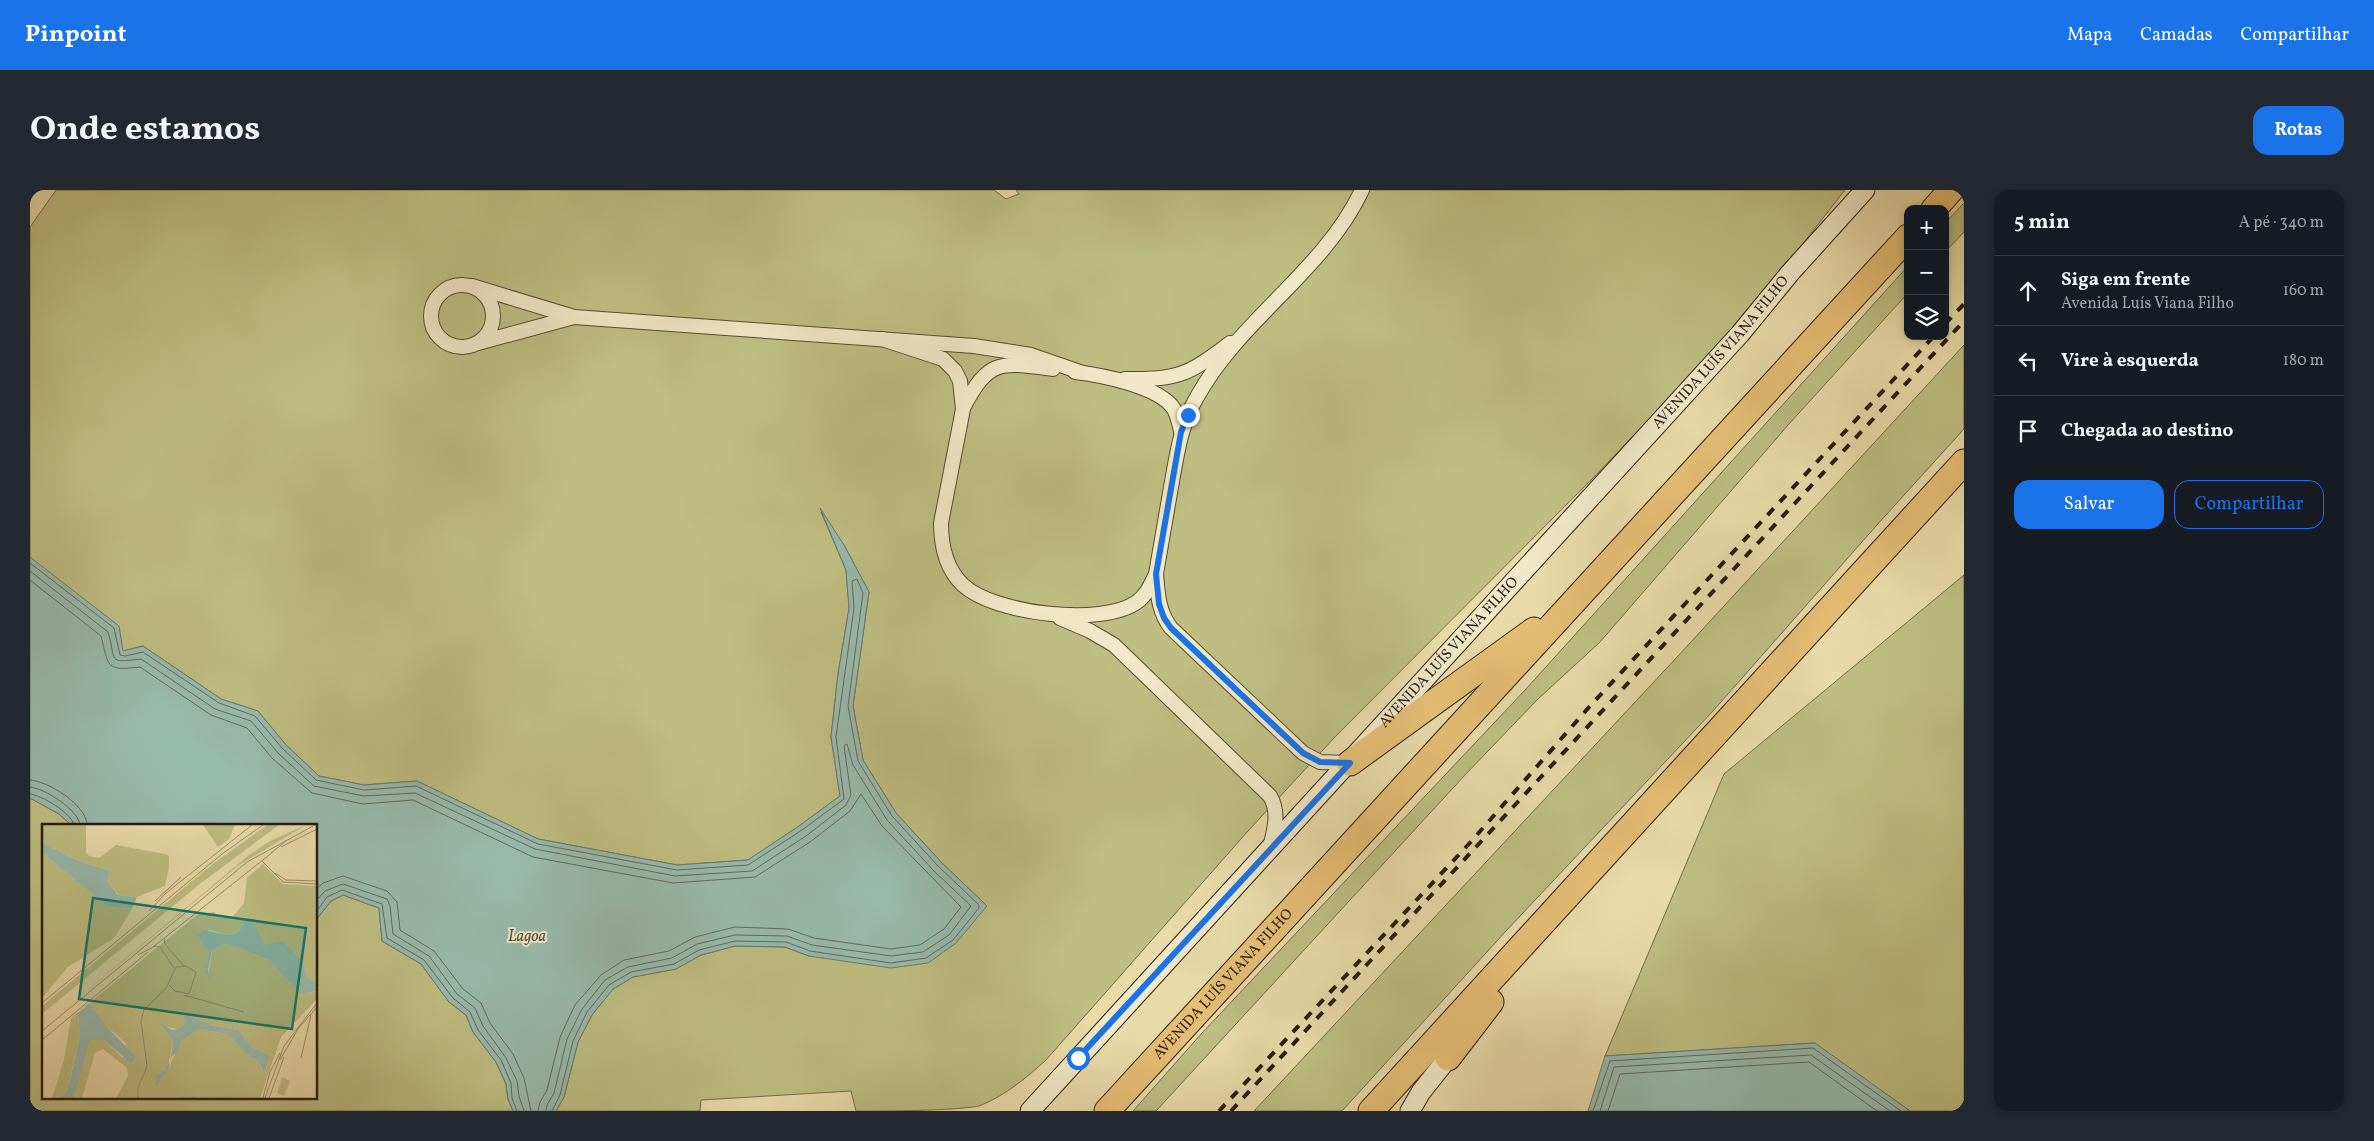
<!DOCTYPE html>
<html lang="pt">
<meta charset="utf-8">
<style>
body{margin:0;font-family:Vollkorn,serif;background:#242831;color:#f1f3f6}
.controls{position:absolute;right:15px;top:15px;display:grid;overflow:hidden;border-radius:10px;box-shadow:0 2px 8px #0003}
.controls button{width:45px;height:45px;display:grid;place-items:center;padding:0;border:0;border-bottom:1px solid #363941;background:#171b24;color:#f1f3f6;font:25px sans-serif}
.stop{position:absolute;width:15px;height:15px;margin:-11px;border:4px solid #1a73e8;border-radius:50%;background:#fff}
.stop.end{background:#1a73e8;border-color:#fff;box-shadow:0 1px 5px #0008}
.list{margin:0;padding:0;list-style:none}
h2{display:flex;justify-content:space-between;align-items:center;height:65px;margin:0;padding:0 20px;font-size:21px}
h2 small{font-size:16px;font-weight:400;color:#9ea1a6}
.list li{display:grid;grid-template-columns:32px 1fr auto;gap:15px;align-items:center;box-sizing:border-box;height:70px;padding:0 20px;border-top:1px solid #363941}
.list b{display:block;font-size:19px;white-space:nowrap}
.list p{margin:0;font-size:16px;white-space:nowrap;color:#9ea1a6}
.list em{font-size:16px;font-style:normal;color:#9ea1a6}
.actions{display:flex;gap:10px;padding:15px 20px}
.actions a{flex:1;padding:11px 0;border:1px solid #1a73e8;border-radius:15px;text-align:center;font-size:18px;color:#1a73e8}
.actions .main{background:#1a73e8;color:#fff}
.icon{flex:none;width:28px;height:28px;fill:none;stroke:currentColor;stroke-width:2;stroke-linecap:round;stroke-linejoin:round}
.map{position:relative;flex:none;width:1934px;height:921px;overflow:hidden;border-radius:15px}
header{display:flex;align-items:center;gap:30px;box-sizing:border-box;height:70px;padding:0 25px;background:#1a73e8;color:#fff}
header strong{font-size:24px}
nav{display:flex;gap:28px;margin-inline-start:auto;font-size:18px}
.intro{display:flex;align-items:center;justify-content:space-between;box-sizing:border-box;height:120px;padding:0 30px}
h1{margin:0;font-size:35px}
.button{padding:12px 22px;border-radius:15px;background:#1a73e8;color:#fff;font-size:18px;font-weight:700}
main{display:flex;gap:30px;padding:0 30px}
aside{flex:1;background:#171b24;border-radius:15px;box-shadow:0 2px 8px #0003}
.map>svg:first-child{display:block}
.green{fill:#bebe82;stroke:#736c48}
.water{fill:#98baad;stroke:#6b7a6d}
.lines{fill:none;stroke-linecap:round;stroke-linejoin:round}
.shore{stroke:#606a5e;stroke-width:1}
.street-casing{stroke:#584a34;stroke-width:16}
.secondary-casing{stroke:#28190e;stroke-width:21}
.highway-casing{stroke:#28190e;stroke-width:27}
.street{stroke:#f0e8c6;stroke-width:14}
.secondary{stroke:#f0e8c6;stroke-width:19}
.highway{stroke:#e4be74;stroke-width:25}
.rail{stroke:#28190e;stroke-width:4;stroke-dasharray:9 9;stroke-linecap:butt}
.route{stroke:#1a73e8;stroke-width:6}
.labels{text-anchor:middle;dominant-baseline:central;stroke-width:4;stroke-linejoin:round;paint-order:stroke}
.street-label{font-size:15px;fill:#28190e;stroke:#f0e8c6}
.water-label{font-size:16px;font-style:italic;fill:#4f5146;stroke:#f0e8c6}
.inset-road{fill:none;stroke:#9b8d6a;stroke-width:1}
.view{fill:#0f766e;fill-opacity:0.15;stroke:#0f766e;stroke-width:2.5}
.inset-edge{fill:none;stroke:#28190e;stroke-width:2.5}
</style>
<header>
<strong>Pinpoint</strong>
<nav><a>Mapa</a><a>Camadas</a><a>Compartilhar</a></nav>
</header>
<div class="intro"><h1>Onde estamos</h1><a class="button">Rotas</a></div>
<main>
<div class="map">
<svg width="1934" height="921" viewBox="0 0 1934 921">
<rect width="100%" height="100%" fill="#e8dba8"/>
<filter id="stains"><feTurbulence type="fractalNoise" baseFrequency=".004" numOctaves="4"/><feColorMatrix values="0 0 0 0 .2 0 0 0 0 .09 0 0 0 0 .02 0 0 0 .5 -.17"/></filter>
<radialGradient id="worn" r=".72"><stop offset=".6" stop-color="#630" stop-opacity="0"/><stop offset="1" stop-color="#630" stop-opacity=".3"/></radialGradient>
<g class="green">
<path d="M26,0H964L976,9L989,4L986,0H1815L1713,130L1564,287L1305,547L1218,641L1016,870C996,888 975,906 949,916C921,921 858,921 826,921L821,901L671,910L670,921H526L534,907L548,852L562,825L583,799L603,787L646,779L671,765L705,756L755,757L779,766L957,716L912,673L866,623L833,570L823,516L839,402L814,355L791,322L816,380L819,418L808,484L801,547L810,606L769,636L718,670L647,675L508,649L387,591L334,595L289,586L256,555L228,521L191,509L113,456L93,461L0,367V37Z"/>
<path d="M1934,13V42L1915,62V33Z"/>
<path d="M1878,76V103L1759,234L1570,452L1507,510L1435,585L1126,921H1103L1172,843L1496,499Z"/>
<path d="M1934,155V239L1846,336L1683,521L1476,741L1312,921H1224L1648,466Z"/>
<path d="M1934,385V921H1880L1784,853L1575,866L1694,584Z"/>
<path d="M0,608L29,624L41,635H14V907H286V730L301,711L313,705L349,718L352,751L391,774L419,812L436,825L443,842L466,872L476,894L478,909L483,921H0Z"/>
</g>
<g class="water">
<path d="M790,318L814,355L839,402L823,516L833,570L866,623L912,673L957,716L926,753L898,773L861,778L779,766L755,757L705,756L671,765L646,779L603,787L583,799L562,825L548,852L534,907L526,921H483L478,909L476,894L466,872L443,842L436,825L419,812L391,774L352,751L349,718L313,705L301,711L286,730V635H41L29,624L0,608V367L89,436L93,461L113,456L191,509L228,521L256,555L289,586L334,595L387,591L508,649L647,675L718,670L769,636L810,606L801,547L808,484L819,418L816,380Z"/>
<path d="M1785,853L1880,921H1558L1575,866Z"/>
</g>
<g class="lines">
<g class="shore">
<path d="M0,373L84,438L90,465L95,466L113,462L189,513L225,526L252,558L286,590L334,600L386,596L508,654L647,680L718,675L772,640L814,609L806,547L824,418L822,391L827,389L833,403L818,516L828,571L862,626L908,676L949,715V718L923,750L896,768L861,773L780,761L756,752L705,751L669,760L644,774L601,782L579,795L557,822L543,851L530,905L522,921"/>
<path d="M0,381L78,442C87,472 76,473 111,469L185,519L221,531L248,563L284,596L334,606L385,603L505,659L645,686L722,681L776,646L816,615L821,605L814,556L817,554L823,575L857,630L904,681L941,716L919,745L893,762L861,766L782,755L757,746L705,745L667,754L642,768L598,777L575,790L552,819L537,849L524,903L517,915L516,921"/>
<path d="M0,390L71,446C79,477 75,481 110,477L181,525L217,538L242,568L282,603L333,614L383,610L503,667L643,693L725,687L780,652L820,621L831,604L852,636L931,717L914,739L890,755L861,759L784,748L758,739L705,737L665,747L639,761L594,770L571,785L545,815L530,847L517,900L510,912L508,921"/>
<path d="M0,590C18,591 57,615 57,635"/>
<path d="M0,597C14,598 49,620 50,635"/>
<path d="M0,604C11,605 42,623 44,635"/>
<path d="M286,699L293,693L313,686L357,701L367,712L370,740L404,761L433,799L451,813L460,833L483,864L494,888L501,921"/>
<path d="M286,711L295,701L313,694L357,709L360,716L363,744L399,766L427,804L445,818L453,836L476,868L487,891L489,906L494,921"/>
<path d="M286,722L297,707L312,700L352,714L357,748L394,770L423,808L440,822L448,840L471,870L481,893L482,908L487,921"/>
<path d="M1563,921L1580,871L1783,858L1871,921"/>
<path d="M1570,921L1584,877L1781,865L1860,921"/>
<path d="M1578,921L1590,884L1779,872L1847,921"/>
</g>
<g class="street-casing">
<g id="street">
<circle cx="432" cy="126" r="31"/>
<path d="M442,96L544,127L944,156L1001,165L1053,183"/>
<path d="M852,149L913,169L925,181L930,191L933,219L911,333C911,355 916,379 933,395C964,424 1072,437 1107,412C1117,405 1121,394 1126,384C1131,355 1136,326 1141,297C1147,265 1150,236 1167,207C1210,129 1294,81 1332,0"/>
<path d="M448,153L544,127"/>
<path d="M1045,182C1071,185 1129,196 1144,219C1148,226 1149,234 1151,241"/>
<path d="M1095,189C1148,190 1158,185 1200,153"/>
<path d="M933,218C959,168 971,172 1023,179"/>
<path d="M1126,384C1128,404 1128,421 1141,438L1273,563L1290,572L1320,573"/>
<path d="M1030,428L1060,441L1084,455L1240,606C1250,623 1244,640 1240,658"/>
</g>
</g>
<g class="secondary-casing">
<g id="secondary">
<path id="s1" d="M1000,921L1710,144L1760,83L1835,0"/>
<path d="M1380,921L1391,902L1418,868"/>
</g>
</g>
<g class="highway-casing">
<g id="highway">
<path d="M1904,19L1921,0"/>
<path d="M1320,573L1504,440"/>
<path d="M1418,868L1461,812"/>
<path id="s2" d="M1077,921L1878,47"/>
<path d="M1341,921L1934,272"/>
</g>
</g>
<use href="#street" class="street"/>
<use href="#secondary" class="secondary"/>
<use href="#highway" class="highway"/>
<g class="rail">
<path d="M1915,134L1934,114"/>
<path d="M1189,921L1438,655L1560,516L1904,146"/>
<path d="M1201,921L1934,131"/>
</g>
</g>
<g class="lines">
<path class="route" d="M1048,868L1320,573L1290,572L1273,563L1141,438L1134,428L1129,414L1126,384L1151,242L1158,225"/>
</g>
<g class="labels">
<g class="street-label">
<text stroke="none"><textPath href="#s1" startOffset="1026">AVENIDA LUÍS VIANA FILHO</textPath></text>
<text stroke="none"><textPath href="#s1" startOffset="621">AVENIDA LUÍS VIANA FILHO</textPath></text>
<text stroke="none"><textPath href="#s2" startOffset="172">AVENIDA LUÍS VIANA FILHO</textPath></text>
</g>
<g class="water-label">
<text x="497" y="747">Lagoa</text>
</g>
</g>
<g transform="translate(12 634)">
<rect width="275" height="275" fill="#e8dba8"/>
<path d="M0,1H44V29L47,32L57,34L74,21L123,30L127,32V43L123,62L95,73L77,71L65,57L69,47L39,38L0,19ZM161,1H193L187,15L176,23ZM225,1H237L159,59L0,190V182L172,39ZM264,1L197,41L0,204L207,31L228,17ZM0,28L66,83L90,85L72,114L26,143L0,174ZM221,40L241,60L275,62V159L265,153L261,139L240,118L226,123L222,121L211,99L205,97L195,109L184,111L167,106L155,111L167,129L163,148L166,154L170,126L181,120L189,121L227,136L266,169L275,167V175L239,213L218,274H74L86,252L85,244L61,225L53,229L40,274H32L48,216H62L81,234L84,219L64,202L48,179L36,189L38,212L25,267L18,274H10L22,236L29,194L155,91L173,88V93L190,94L202,79L205,54ZM141,189L169,201L196,206L210,223L221,229V247L215,236L208,233L186,210L156,205L138,218L126,246L113,258L125,246L131,218L120,202L137,205L143,198ZM240,253L248,257L242,272L235,269Z" fill="#bebe82" fill-rule="evenodd"/>
<path d="M0,19L39,38L69,47L65,57L76,71L95,73L90,85L66,83L0,28ZM206,95L211,96L222,121L241,117L261,139L265,153L275,159V167L260,170L227,136L189,121L181,120L170,126L166,146L168,158L163,148L167,129L155,111L163,106L184,111L195,109ZM48,179L64,202L94,233L89,239L62,216H48L32,274H18L25,267L29,252L38,212L36,189ZM141,189L169,201L196,206L210,223L228,232L222,248L215,236L208,233L186,210L156,205L138,218L136,228L130,232L126,246L113,263L114,252L125,246L123,242L128,239L131,218L118,199L130,206L137,205L143,198Z" fill="#98baad"/>
<path class="inset-road" d="M239,23L275,5M229,29L244,17M220,37L241,58L275,60M233,49L244,56L275,57M113,77L139,53M107,87L124,69L210,1M123,115L122,119L142,142M113,122L118,123L132,144M111,123L231,28M96,131L113,122M142,171L202,188M0,179L180,30L221,1M0,207L205,38L273,1M0,216L106,128M259,234L269,191M238,236L256,205L275,183M96,274V264L105,242L99,197L102,186L124,164L134,143L144,142L154,148L147,170L133,167L127,161M137,274H155M221,274L228,248L238,229M223,274L242,222L275,179M227,274L242,233"/>
<path class="view" d="M51,74L264,104L250,205L37,175Z"/>
<rect width="275" height="275" class="inset-edge"/>
</g>
<rect width="100%" height="100%" filter="url(#stains)"/>
<rect width="100%" height="100%" fill="url(#worn)"/>
</svg>
<div class="controls">
<button>+</button>
<button>−</button>
<button><svg class="icon" aria-label="layers" viewBox="0 0 24 24"><path d="M12 4l9 5-9 5-9-5zM3 14l9 5 9-5"/></svg></button>
</div>
<div class="stop" style="left:1048px;top:868px"></div>
<div class="stop end" style="left:1158px;top:225px"></div>
</div>
<aside>
<h2>5 min<small>A pé · 340 m</small></h2>
<ul class="list">
<li><svg class="icon" aria-label="ahead" viewBox="0 0 24 24"><path d="M12 20V5M6 11l6-6 6 6"/></svg><div><b>Siga em frente</b><p>Avenida Luís Viana Filho</p></div><em>160 m</em></li>
<li><svg class="icon" aria-label="left" viewBox="0 0 24 24"><path d="M17 20v-9H6M10 6l-5 5 5 5"/></svg><div><b>Vire à esquerda</b></div><em>180 m</em></li>
<li><svg class="icon" aria-label="arrive" viewBox="0 0 24 24"><path d="M6 21V4h12l-3 4 3 4H6"/></svg><div><b>Chegada ao destino</b></div></li>
</ul>
<div class="actions"><a class="main">Salvar</a><a>Compartilhar</a></div>
</aside>
</main>
